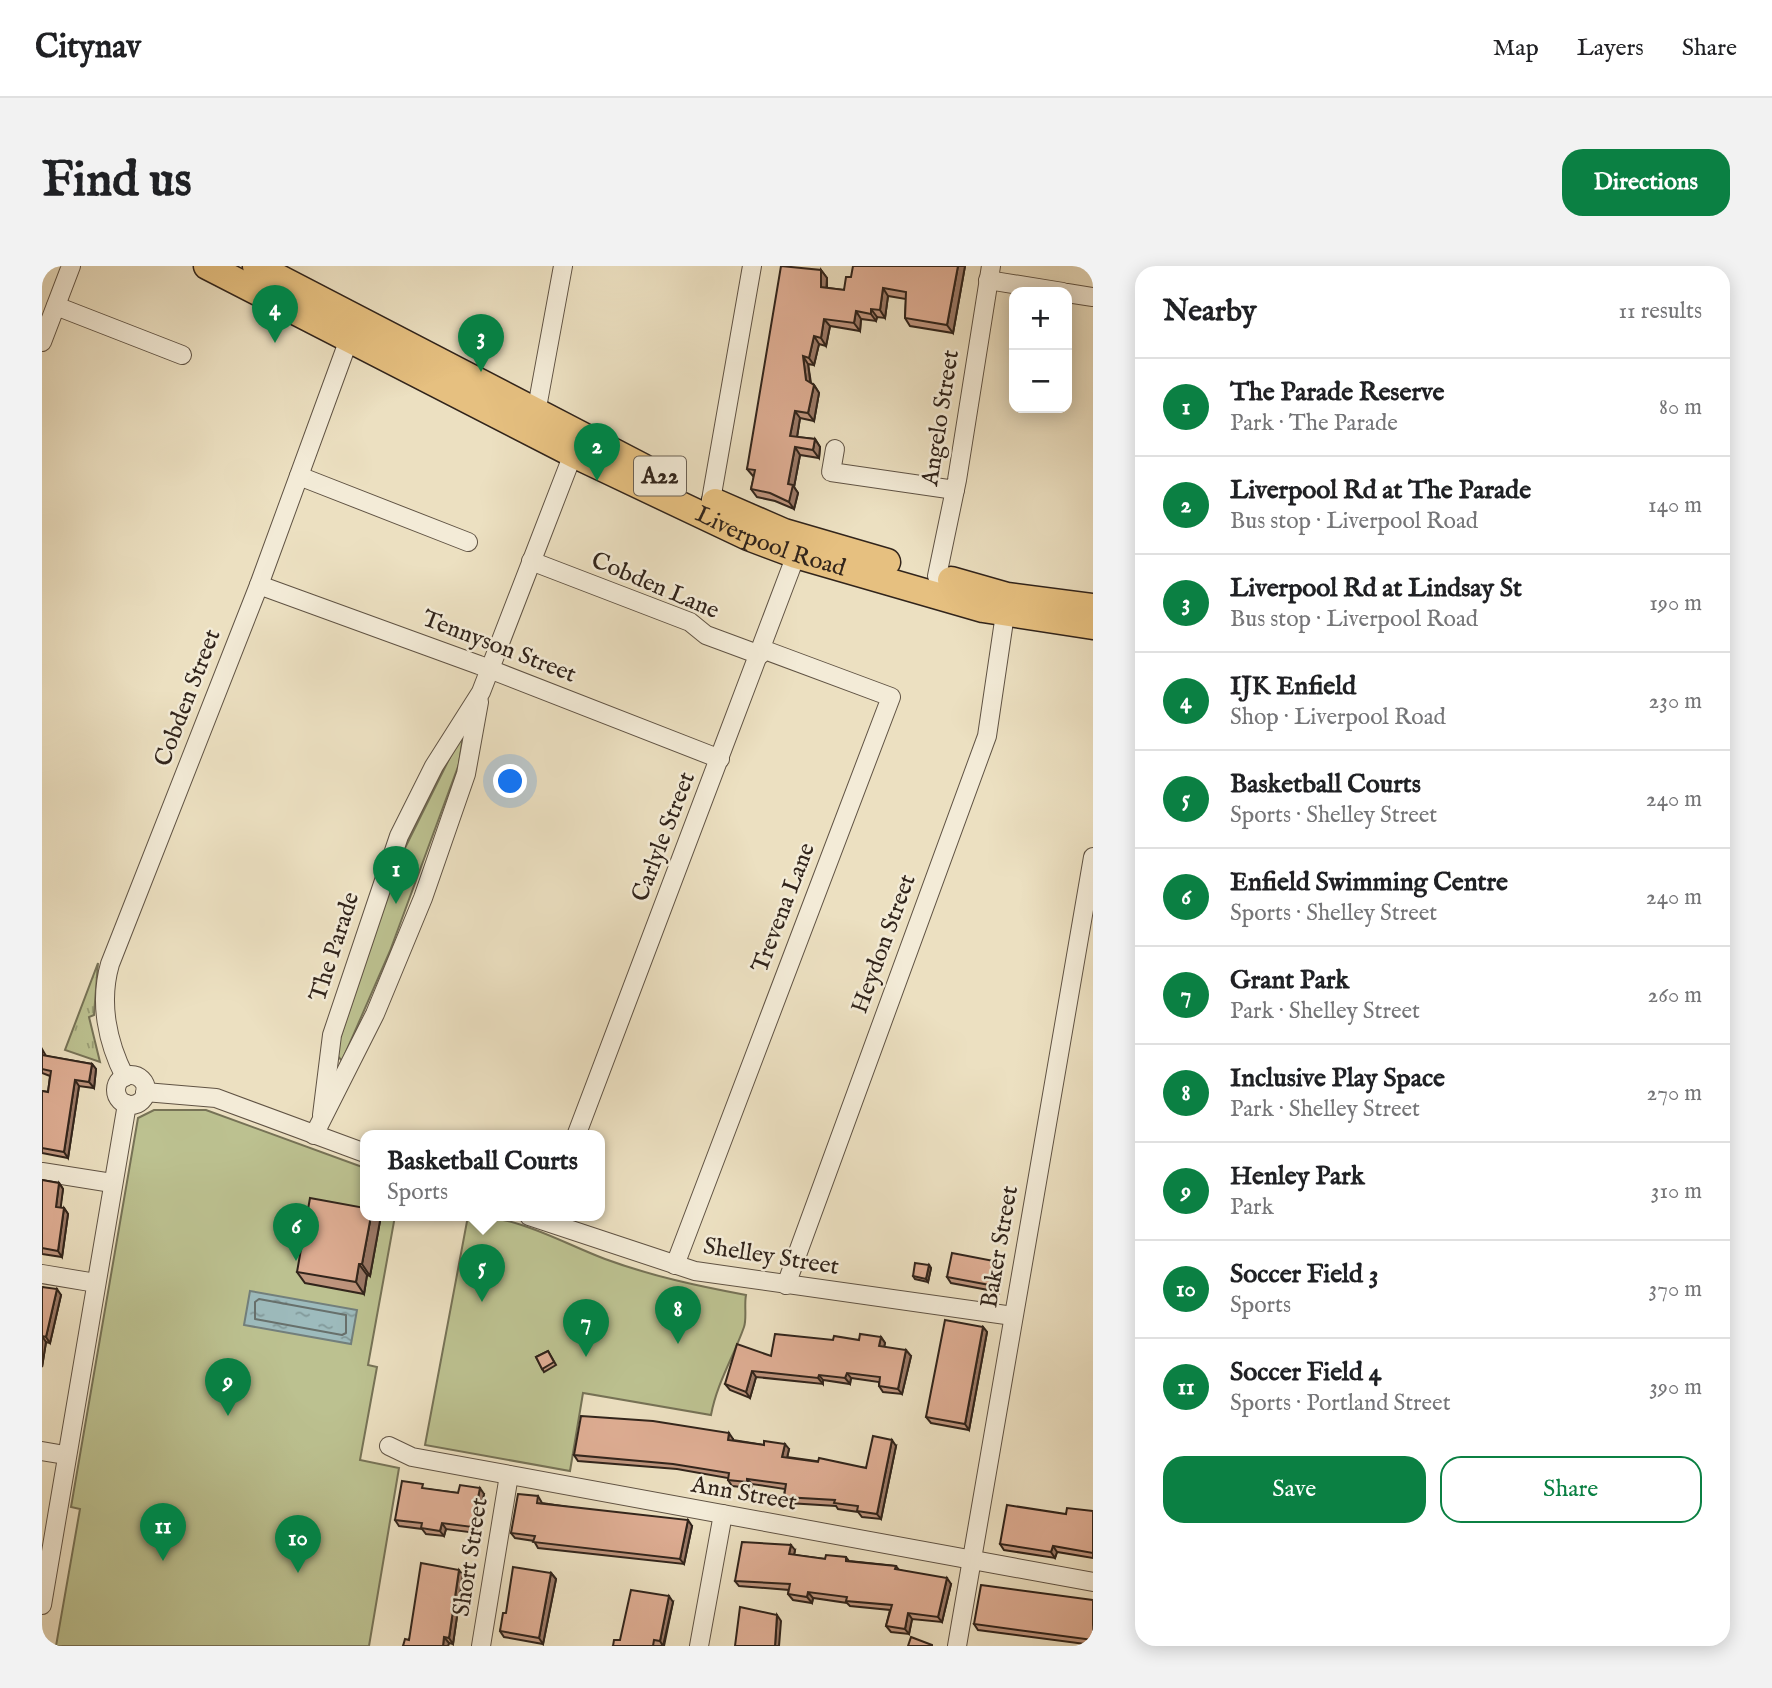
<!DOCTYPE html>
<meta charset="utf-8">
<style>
body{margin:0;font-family:"IM FELL English",serif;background:#f2f2f2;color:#202124}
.controls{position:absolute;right:21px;top:21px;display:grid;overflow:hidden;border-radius:14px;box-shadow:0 4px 18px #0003}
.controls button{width:63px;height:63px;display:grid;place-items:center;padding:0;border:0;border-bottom:2px solid #e0e0e0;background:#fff;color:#202124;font:35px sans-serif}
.you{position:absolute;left:469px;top:516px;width:24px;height:24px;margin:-18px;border:5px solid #fff;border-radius:50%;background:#1a73e8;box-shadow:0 0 0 10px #1a73e833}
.badge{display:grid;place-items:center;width:46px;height:46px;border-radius:50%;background:#0b8043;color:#fff;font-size:23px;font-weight:700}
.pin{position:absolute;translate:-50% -58px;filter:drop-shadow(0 2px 4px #0008)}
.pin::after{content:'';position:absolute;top:37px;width:24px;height:21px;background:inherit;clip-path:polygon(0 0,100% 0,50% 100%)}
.popup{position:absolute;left:318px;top:864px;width:245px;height:91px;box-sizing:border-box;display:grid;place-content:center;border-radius:14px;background:#fff;filter:drop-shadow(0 2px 5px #0005);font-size:23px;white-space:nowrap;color:#757577}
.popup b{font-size:26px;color:#202124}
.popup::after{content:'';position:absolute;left:50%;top:100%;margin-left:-14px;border:14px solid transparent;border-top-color:#fff}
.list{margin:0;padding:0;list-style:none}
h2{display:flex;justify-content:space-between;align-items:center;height:91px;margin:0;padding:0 28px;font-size:30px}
h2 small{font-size:23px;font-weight:400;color:#757577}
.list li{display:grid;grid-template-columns:46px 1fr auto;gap:21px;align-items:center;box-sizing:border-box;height:98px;padding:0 28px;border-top:2px solid #e0e0e0}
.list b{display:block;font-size:26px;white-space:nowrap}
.list p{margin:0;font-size:23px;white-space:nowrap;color:#757577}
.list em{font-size:23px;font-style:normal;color:#757577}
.actions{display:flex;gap:14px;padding:21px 28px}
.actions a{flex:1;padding:16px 0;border:2px solid #0b8043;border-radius:21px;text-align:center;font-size:24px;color:#0b8043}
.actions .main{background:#0b8043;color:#fff}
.map{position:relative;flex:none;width:1051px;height:1380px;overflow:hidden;border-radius:21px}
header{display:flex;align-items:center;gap:42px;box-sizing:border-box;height:98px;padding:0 35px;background:#fff;border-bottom:2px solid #e0e0e0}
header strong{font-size:33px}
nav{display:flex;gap:38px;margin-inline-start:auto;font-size:24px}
.intro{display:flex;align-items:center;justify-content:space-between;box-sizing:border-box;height:168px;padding:0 42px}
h1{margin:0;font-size:49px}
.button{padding:18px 32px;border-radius:21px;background:#0b8043;color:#fff;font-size:24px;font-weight:700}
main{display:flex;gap:42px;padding:0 42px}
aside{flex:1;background:#fff;border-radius:21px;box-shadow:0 4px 18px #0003}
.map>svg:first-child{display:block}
.grass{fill:url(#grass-tufts);stroke:#767256;stroke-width:2}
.green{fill:#bcc190;stroke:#767256;stroke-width:2}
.water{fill:url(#water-ripples);stroke:#727f7c;stroke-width:2}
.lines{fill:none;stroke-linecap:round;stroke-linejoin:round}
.shore{stroke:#67706c;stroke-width:2}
.minor-casing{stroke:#605344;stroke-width:20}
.highway-casing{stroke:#31241b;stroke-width:29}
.minor{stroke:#f3ebd7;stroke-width:18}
.highway{stroke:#e6c080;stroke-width:26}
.wall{fill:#bf957e;stroke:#31241b;stroke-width:2}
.shaded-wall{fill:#9b7967;stroke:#31241b;stroke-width:2}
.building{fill:#dead93;stroke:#31241b;stroke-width:2}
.labels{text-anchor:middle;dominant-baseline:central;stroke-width:5;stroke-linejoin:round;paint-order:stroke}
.shield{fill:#f3ebd7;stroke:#6b6053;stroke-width:2}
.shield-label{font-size:23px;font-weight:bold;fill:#31241b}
.street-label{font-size:24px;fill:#31241b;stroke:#f3ebd7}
</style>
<header>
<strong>Citynav</strong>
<nav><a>Map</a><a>Layers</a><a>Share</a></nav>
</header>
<div class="intro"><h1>Find us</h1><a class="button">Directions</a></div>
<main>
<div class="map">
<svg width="1051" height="1380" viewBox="0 0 1051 1380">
<defs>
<pattern id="grass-tufts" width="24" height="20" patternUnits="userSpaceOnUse" patternTransform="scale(1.75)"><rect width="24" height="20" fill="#bcc190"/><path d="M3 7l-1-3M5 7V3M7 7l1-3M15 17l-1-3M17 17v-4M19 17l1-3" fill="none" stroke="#999d75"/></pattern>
<pattern id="water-ripples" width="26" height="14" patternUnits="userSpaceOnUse" patternTransform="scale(1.75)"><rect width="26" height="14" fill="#9dbbbd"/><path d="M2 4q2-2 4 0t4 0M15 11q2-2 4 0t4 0" fill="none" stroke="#819899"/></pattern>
</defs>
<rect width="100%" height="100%" fill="#ece0c1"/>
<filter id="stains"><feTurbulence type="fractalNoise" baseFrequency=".00286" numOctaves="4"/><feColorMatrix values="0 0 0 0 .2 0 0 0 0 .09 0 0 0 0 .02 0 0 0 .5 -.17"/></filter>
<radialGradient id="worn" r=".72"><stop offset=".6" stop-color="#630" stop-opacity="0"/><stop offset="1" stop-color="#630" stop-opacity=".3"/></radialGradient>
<path class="grass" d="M56,697L52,749L47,751L58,796L23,784Z"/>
<g class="green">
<path d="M422,463L417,498L348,685L300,795L293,787L359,590Z"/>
<path d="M112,844H164L323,902V950H353L326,1099L335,1101L318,1194L357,1202L327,1380H14L38,1243L29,1241L96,852Z"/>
<path d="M426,950C477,950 516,975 563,993C609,1010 656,1020 704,1029C702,1039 705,1052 702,1061C691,1092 675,1117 669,1149L541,1127L528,1205L383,1179Z"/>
</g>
<path class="water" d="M208,1025L315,1044L309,1078L202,1059Z"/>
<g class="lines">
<path class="shore" d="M217,1033L304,1049V1067L300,1069L213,1053V1036Z"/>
<g class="minor-casing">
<g id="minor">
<path d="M946,14L1021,26"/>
<path d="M1025,27L1051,31"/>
<path d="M14,40L140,89"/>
<path d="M0,76L29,0"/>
<path d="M494,147L521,0"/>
<path d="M793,183L789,206L913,224"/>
<path d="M257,210L426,276"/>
<path d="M669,234L710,0"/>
<path d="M489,295L648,356L664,369L718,389"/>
<path d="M895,310L915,214L949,0"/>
<path d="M217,319L437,399L678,493"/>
<circle cx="89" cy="824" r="15"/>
<path d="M83,811C65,776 57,736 68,698L217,319L307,73"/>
<path d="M103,826L174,832L323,887"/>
<path d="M280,849L290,769L357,570L392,500L439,426L531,188"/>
<path d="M272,869L333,748L381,632L424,508L437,436"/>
<path d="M534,870L754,289"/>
<path d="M0,906L70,917"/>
<path d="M487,950L653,1005L971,1050"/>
<path d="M633,999L849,431L720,383"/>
<path d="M0,1008L54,1017"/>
<path d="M744,1019L945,470L963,348"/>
<path d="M347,1180L370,1191L1051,1316"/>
<path d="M0,1185L23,1189"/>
<path d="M0,1339L85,838"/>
<path d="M439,1380L467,1209"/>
<path d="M657,1380L681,1248"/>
<path d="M915,1380L1051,591"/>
</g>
</g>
<g class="highway-casing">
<g id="highway">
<path id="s1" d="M165,0L531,188L706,271L754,289L941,343L1051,360"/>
<path d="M214,0L601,201"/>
<path d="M673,236L742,266L845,296"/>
<path d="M909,314L965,330L1051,341"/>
</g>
</g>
<use href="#minor" class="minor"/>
<use href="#highway" class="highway"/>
</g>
<g class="wall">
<path d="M923,0L911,67L868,60L863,52L864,33L846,30L843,52L835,51L834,55L819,53L818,65L788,60L784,80L777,78L772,99L766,98L769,117L772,119L777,127L772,155L758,152L755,171L773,173L778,181L777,192L758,189L752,221L756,227L752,243L733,235L715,231L709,223L712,211L711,210L705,203L779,4L785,12V22L802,24L809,11Z"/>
<path d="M0,783L4,790L50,798L54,803L52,822L37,820L26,892L0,887V825L6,826L8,810L0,807Z"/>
<path d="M0,914L17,917L21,923L18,942H22L26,948L20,991L0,988Z"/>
<path d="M338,955L328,1010L325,1009L322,1028L263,1017L255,1006Z"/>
<path d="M887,999L889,1002L886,1016L873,1013L871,1010Z"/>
<path d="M961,1002L957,1026L909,1017L905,1011Z"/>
<path d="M0,1021L19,1029L8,1077L4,1076L0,1101Z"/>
<path d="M941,1061L945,1066L927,1164L889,1157L884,1151Z"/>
<path d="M839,1071L843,1077L842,1081L869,1090L860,1128L841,1126L837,1120V1116L809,1112L808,1118L781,1114V1118L714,1111L708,1132L688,1124L683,1118L729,1090L791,1074H817Z"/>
<path d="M506,1085L514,1099L502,1106L494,1091Z"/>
<path d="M691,1173V1174L747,1183L745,1191L824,1202L854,1180L839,1253L820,1251L816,1246L796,1243L794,1240L746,1237L742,1231L743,1223L710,1218L709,1222L690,1220L686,1214V1212L635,1203L536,1195L532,1189Z"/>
<path d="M384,1223L416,1227L442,1228L434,1267L404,1263L402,1270L384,1268L380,1263L357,1260L353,1254Z"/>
<path d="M496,1230L500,1237L650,1260L642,1298L496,1282L492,1275L473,1272L469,1267Z"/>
<path d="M1051,1245V1292L1015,1286L1013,1292L962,1284L958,1278L1024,1248Z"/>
<path d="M753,1284L752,1289L783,1293L804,1291L807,1295L854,1300L857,1304L909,1318L900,1356L870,1353L867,1368L849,1366L844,1360L848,1344L808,1340L805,1337L771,1332L770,1337L751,1334L746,1328L747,1324L697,1320L693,1315Z"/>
<path d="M509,1307L514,1313L501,1378L462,1371L458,1365L464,1347Z"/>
<path d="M421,1309L411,1378L407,1377L406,1380H361Z"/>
<path d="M1051,1334V1379L936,1364L932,1358Z"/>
<path d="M631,1336L622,1380H571L578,1374Z"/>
</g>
<g class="shaded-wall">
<path d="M916,0H923L911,67L905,59Z"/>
<path d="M779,4L785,12L784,28L779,21Z"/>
<path d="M841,22L846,30L843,52L838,44Z"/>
<path d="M829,43L835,51L834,55L829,48Z"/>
<path d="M814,45L819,53L818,65L812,57Z"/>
<path d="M782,53L788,60L784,80L779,72Z"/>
<path d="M772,70L777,78L772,99L767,92Z"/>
<path d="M761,90L766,98L769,122L764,114Z"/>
<path d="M772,119L777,127L772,155L766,147Z"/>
<path d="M753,145L758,152L754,177L748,170Z"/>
<path d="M773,173L778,181L777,192L771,184Z"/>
<path d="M753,181L758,189L752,221L756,227L752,243L747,236L746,218Z"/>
<path d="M50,798L54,803L52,822L47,816Z"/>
<path d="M33,814L37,820L26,892L22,886Z"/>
<path d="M17,917L21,923L18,947L14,941Z"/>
<path d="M22,942L26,948L20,991L16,985Z"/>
<path d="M329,950H335L338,955L328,1010L320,998Z"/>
<path d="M957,996L961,1002L957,1026L953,1020Z"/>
<path d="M317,998L325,1009L322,1028L314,1016Z"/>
<path d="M887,999L889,1002L886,1016L884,1013Z"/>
<path d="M15,1023L19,1029L8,1077L4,1071Z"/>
<path d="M941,1061L945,1066L927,1164L923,1158Z"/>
<path d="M0,1070L4,1076L0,1101Z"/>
<path d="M839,1071L843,1077L841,1086L837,1080Z"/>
<path d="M864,1084L869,1090L860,1128L856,1123Z"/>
<path d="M710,1105L714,1111L708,1132L704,1126Z"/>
<path d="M805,1107L809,1112L808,1118L803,1112Z"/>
<path d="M777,1109L781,1114V1118L776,1112Z"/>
<path d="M687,1167L691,1173L690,1179L686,1174Z"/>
<path d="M850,1174L854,1180L839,1253L835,1248Z"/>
<path d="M743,1178L747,1183L744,1197L740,1191Z"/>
<path d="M705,1213L710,1218L709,1222L705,1216Z"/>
<path d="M438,1222L442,1228L434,1267L430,1261Z"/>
<path d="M646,1254L650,1260L642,1298L638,1293Z"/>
<path d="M400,1257L404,1263L402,1270L398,1265Z"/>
<path d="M749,1279L753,1284L751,1294L747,1288Z"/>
<path d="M1011,1280L1015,1286L1013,1292L1009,1286Z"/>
<path d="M417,1304L421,1309L411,1378L407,1372Z"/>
<path d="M509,1307L514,1313L501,1378L497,1372Z"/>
<path d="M905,1312L909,1318L900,1356L896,1351Z"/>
<path d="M766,1326L771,1332L770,1337L765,1331Z"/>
<path d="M627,1330L631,1336L621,1380L618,1375Z"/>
<path d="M866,1347L870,1353L867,1368L863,1363Z"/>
<path d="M735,1349L739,1355L737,1380H733Z"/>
<path d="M402,1371L407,1377L406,1380H401Z"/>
</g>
<g class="building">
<path d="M739,0L779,4V21L802,24L804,11H809L811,0H916L905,59L863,52L864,26L841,22L838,44L829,43V48L814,45L812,57L782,53L779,72L772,70L767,92L761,90L764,114L772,119L766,147L753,145L748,170L773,173L771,184L753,181L746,218L751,219L747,236L728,227L709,223L713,204L705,203Z"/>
<path d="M0,789L50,798L47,816L33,814L22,886L0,882V825L6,826L9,805L0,803Z"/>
<path d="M0,914L17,917L14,941L22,942L16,985L0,982Z"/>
<path d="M268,932L323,942V950H329L320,998H317L314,1016L255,1006Z"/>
<path d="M910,987L957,996L953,1020L905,1011Z"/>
<path d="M873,997L887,999L884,1013L871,1010Z"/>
<path d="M0,1021L15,1023L4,1071L0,1070Z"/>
<path d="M903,1054L941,1061L923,1158L884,1151Z"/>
<path d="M733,1068L791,1074L792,1070L817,1074L818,1068L839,1071L837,1080L864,1084L856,1123L837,1120L838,1111L805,1107L803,1112L777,1109L776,1112L710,1105L704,1126L683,1118L695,1078L729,1090Z"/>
<path d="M506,1085L512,1096L500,1103L494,1091Z"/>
<path d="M539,1150L611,1155L687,1167L686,1174L722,1179V1175L743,1178L740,1191L776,1196L777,1192L824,1202L831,1170L850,1174L835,1248L815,1245L816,1240L792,1237L793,1234L742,1231L744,1218L705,1213V1216L686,1214L687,1207L631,1198L532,1189Z"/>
<path d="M360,1215L381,1218L380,1222L416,1227L418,1219L438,1222L430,1261L400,1257L398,1265L379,1262L380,1257L353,1254Z"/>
<path d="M476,1228L496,1230L495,1237L646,1254L638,1293L491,1276L493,1270L469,1267Z"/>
<path d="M965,1239L1024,1248L1025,1242L1051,1245V1287L1011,1280L1009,1286L958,1278Z"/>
<path d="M700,1276L749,1279L747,1288L783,1293L784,1289L804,1291V1295L854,1300L853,1303L905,1312L896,1351L866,1347L863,1363L844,1360L850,1339L804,1335L805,1331L766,1326L765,1331L746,1328L748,1318L693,1315Z"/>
<path d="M379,1297L417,1304L407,1372L402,1371L401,1380H361L363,1373L367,1374Z"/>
<path d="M471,1301L509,1307L497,1372L458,1365L461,1347H464Z"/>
<path d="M939,1319L1051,1334V1374L932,1358Z"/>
<path d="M589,1324L627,1330L618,1375L612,1374L611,1380H571L572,1374H578Z"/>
<path d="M698,1341L735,1349L733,1380H693Z"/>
<path d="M869,1371L890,1379V1380H866Z"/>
</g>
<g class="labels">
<rect class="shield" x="592" y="190.5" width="52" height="39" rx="5"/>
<g class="shield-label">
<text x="618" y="210">A22</text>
</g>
<g class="street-label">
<text transform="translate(899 152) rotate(-81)">Angelo Street</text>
<text stroke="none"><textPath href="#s1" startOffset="628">Liverpool Road</textPath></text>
<text transform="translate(613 320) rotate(23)">Cobden Lane</text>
<text transform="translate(457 381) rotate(21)">Tennyson Street</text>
<text transform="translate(146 432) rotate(-69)">Cobden Street</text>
<text transform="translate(622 571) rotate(-69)">Carlyle Street</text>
<text transform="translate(742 642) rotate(-69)">Trevena Lane</text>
<text transform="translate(842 678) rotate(-70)">Heydon Street</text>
<text transform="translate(293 681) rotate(-72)">The Parade</text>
<text transform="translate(958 981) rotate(-80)">Baker Street</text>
<text transform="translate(729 991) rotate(9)">Shelley Street</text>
<text transform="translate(702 1228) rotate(10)">Ann Street</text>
<text transform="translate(429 1291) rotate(-81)">Short Street</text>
</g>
</g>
<rect width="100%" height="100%" filter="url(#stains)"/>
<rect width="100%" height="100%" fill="url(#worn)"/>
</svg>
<div class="controls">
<button>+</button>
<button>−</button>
</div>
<div class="you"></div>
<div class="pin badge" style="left:354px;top:638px">1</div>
<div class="pin badge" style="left:555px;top:215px">2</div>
<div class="pin badge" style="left:439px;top:106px">3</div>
<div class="pin badge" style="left:233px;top:77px">4</div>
<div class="pin badge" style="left:440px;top:1036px">5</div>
<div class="popup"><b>Basketball Courts</b>Sports</div>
<div class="pin badge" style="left:254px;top:995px">6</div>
<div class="pin badge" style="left:544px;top:1091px">7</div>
<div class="pin badge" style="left:636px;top:1078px">8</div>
<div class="pin badge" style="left:186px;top:1150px">9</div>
<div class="pin badge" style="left:256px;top:1307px">10</div>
<div class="pin badge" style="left:121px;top:1295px">11</div>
</div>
<aside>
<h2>Nearby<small>11 results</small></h2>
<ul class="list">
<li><span class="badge">1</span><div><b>The Parade Reserve</b><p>Park · The Parade</p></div><em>80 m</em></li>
<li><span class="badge">2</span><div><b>Liverpool Rd at The Parade</b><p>Bus stop · Liverpool Road</p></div><em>140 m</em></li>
<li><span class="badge">3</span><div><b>Liverpool Rd at Lindsay St</b><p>Bus stop · Liverpool Road</p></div><em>190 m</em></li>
<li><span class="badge">4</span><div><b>IJK Enfield</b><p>Shop · Liverpool Road</p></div><em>230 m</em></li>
<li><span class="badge">5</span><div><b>Basketball Courts</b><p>Sports · Shelley Street</p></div><em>240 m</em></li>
<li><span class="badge">6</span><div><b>Enfield Swimming Centre</b><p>Sports · Shelley Street</p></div><em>240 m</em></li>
<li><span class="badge">7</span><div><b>Grant Park</b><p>Park · Shelley Street</p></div><em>260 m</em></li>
<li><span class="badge">8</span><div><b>Inclusive Play Space</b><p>Park · Shelley Street</p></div><em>270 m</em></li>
<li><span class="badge">9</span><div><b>Henley Park</b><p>Park</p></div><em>310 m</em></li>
<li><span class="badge">10</span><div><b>Soccer Field 3</b><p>Sports</p></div><em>370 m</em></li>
<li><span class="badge">11</span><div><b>Soccer Field 4</b><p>Sports · Portland Street</p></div><em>390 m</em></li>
</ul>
<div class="actions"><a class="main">Save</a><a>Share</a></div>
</aside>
</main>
